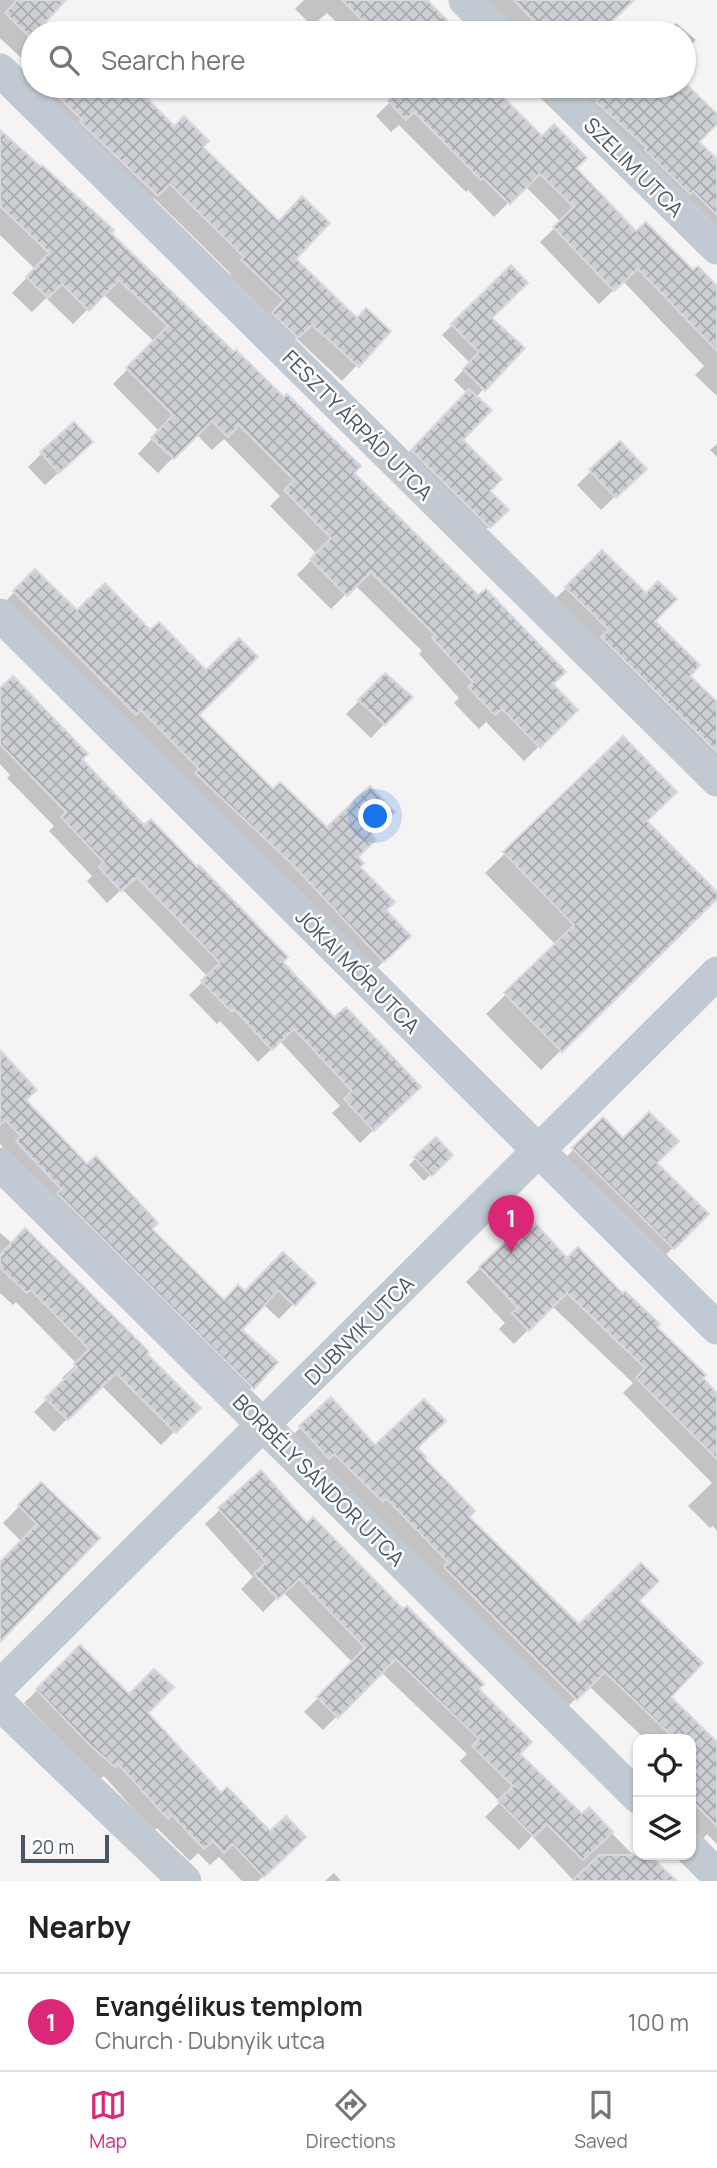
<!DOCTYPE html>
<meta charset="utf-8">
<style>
body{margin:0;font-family:Manrope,sans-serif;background:#f6f6f6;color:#222}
.controls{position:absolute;right:21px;bottom:21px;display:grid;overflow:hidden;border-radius:14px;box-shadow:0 2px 5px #0004}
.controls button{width:63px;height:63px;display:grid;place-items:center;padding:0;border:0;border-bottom:2px solid #e0e0e0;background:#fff;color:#222;font:35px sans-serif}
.scale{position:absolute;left:21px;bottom:18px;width:88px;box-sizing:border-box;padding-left:7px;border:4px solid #4a5661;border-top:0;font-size:19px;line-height:24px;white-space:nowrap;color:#4a5661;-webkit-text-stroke:5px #fff;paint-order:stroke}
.you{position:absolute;left:376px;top:817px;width:24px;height:24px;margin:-18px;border:5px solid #fff;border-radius:50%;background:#1a73e8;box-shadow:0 0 0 10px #1a73e833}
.badge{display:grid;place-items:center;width:46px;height:46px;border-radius:50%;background:#db2777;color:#fff;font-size:23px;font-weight:700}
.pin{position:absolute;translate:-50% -58px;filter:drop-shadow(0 2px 4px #0008)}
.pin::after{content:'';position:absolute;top:37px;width:24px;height:21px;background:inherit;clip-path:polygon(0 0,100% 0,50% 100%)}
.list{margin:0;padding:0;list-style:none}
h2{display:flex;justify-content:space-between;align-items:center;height:91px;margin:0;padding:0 28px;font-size:30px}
h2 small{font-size:23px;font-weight:400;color:#767676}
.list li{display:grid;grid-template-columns:46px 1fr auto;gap:21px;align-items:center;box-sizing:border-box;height:98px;padding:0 28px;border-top:2px solid #e0e0e0}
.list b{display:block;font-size:26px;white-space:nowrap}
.list p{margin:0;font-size:23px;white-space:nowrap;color:#767676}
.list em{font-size:23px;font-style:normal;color:#767676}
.icon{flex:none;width:38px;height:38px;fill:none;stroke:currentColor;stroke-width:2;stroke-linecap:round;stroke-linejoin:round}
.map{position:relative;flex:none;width:717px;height:1881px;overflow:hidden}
.search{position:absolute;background:#fff;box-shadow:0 2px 5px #0004;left:21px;right:21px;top:21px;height:77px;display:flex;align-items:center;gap:18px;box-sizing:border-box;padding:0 24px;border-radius:38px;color:#767676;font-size:26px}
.sheet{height:189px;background:#fff}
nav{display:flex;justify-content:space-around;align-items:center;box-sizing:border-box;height:98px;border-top:2px solid #e0e0e0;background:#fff;font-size:19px;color:#767676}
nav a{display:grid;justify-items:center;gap:4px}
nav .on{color:#db2777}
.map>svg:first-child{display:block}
.shadow{fill:#0003}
.building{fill:url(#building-cross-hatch);stroke:#d7d9de;stroke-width:2}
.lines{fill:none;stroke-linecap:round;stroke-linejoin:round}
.street{stroke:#c1cad2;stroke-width:33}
.labels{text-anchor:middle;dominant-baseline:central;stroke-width:5;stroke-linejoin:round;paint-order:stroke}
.street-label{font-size:21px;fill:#4a5661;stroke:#fff}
</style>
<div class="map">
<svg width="717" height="1881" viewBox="0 0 717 1881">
<defs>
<pattern id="building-cross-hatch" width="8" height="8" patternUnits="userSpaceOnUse" patternTransform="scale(1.75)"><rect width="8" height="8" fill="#cdcfd5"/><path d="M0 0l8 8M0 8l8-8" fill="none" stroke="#a8abb0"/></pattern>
</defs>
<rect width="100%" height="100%" fill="#f5f3f3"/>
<g class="shadow">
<path d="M0,0H63L44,20L57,33H33V69L0,38Z"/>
<path d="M304,0H424L458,33H348L327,13L312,26L295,9Z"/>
<path d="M488,0H631L604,28L609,33H519Z"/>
<path d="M676,23L696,40L684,53V33H665Z"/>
<path d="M684,85L717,117V121L697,142L717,161V242L555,86Z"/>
<path d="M33,86H110L115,91L121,86H132L174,129L201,147L294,259L356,320L389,331L342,381L296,338L282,352L228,277L231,274L154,198L141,210Z"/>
<path d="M400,86H490L574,168L636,234L717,287V396L695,375L704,366L623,281L599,304L540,242L561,222L525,186L494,217L468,190L466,192L399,125L391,132L376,116L403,89Z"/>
<path d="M0,132L108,233L351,473L576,710L524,761L486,722L479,729L454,703L459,698L419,654L422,651L355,585L331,609L297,575L317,554L270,506L280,496L224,439L212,450L196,434L158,473L138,454L159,431L113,384L155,342L103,294L73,324L46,298L32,312L12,293L35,269L0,235Z"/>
<path d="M511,268L490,318L522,348L476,397L460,440L487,491L506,510L471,544L394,468L467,393L454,380L470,363L442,335Z"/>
<path d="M620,443L644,469L601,510L577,485Z"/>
<path d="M717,444V457L710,450Z"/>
<path d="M42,453L77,456L45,485L28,467Z"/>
<path d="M602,552L653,621L687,676L717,705V768L551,603Z"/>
<path d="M35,571L77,612L196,715L273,791L327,829L369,835L356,857L358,867L383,910L409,936L368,977L0,607Z"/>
<path d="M385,675L410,697L371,738L346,714Z"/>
<path d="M0,690L80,760L144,827L280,962L405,1100L360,1143L332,1113L340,1106L280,1041L258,1062L220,1021L217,1024L189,995L208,977L122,889L107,903L87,881L92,876L49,831L54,826L7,778L10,775L0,764Z"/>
<path d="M622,738L645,821L717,894V897L541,1070L486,1014L556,945L485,873Z"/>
<path d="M0,1073L149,1229L223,1302L245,1293L314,1283L279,1319L263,1304L239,1330L252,1387L238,1402L0,1144Z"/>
<path d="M603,1120L623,1140L655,1163L706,1214L654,1267L554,1169Z"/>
<path d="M436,1139L451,1155L424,1181L409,1165Z"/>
<path d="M0,1233L144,1354L198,1408L161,1445L101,1385L54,1432L34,1412L65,1381L62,1378L77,1364L16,1302L13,1305L0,1293Z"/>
<path d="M567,1261L654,1327L717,1395V1531L713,1526L710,1528L688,1506L712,1483L623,1393L633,1383L552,1306L514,1344L499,1329L505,1323L466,1282L480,1268Z"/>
<path d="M331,1399L375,1447L415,1449L467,1517L579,1626L636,1601L669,1697L717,1744V1844L707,1834L702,1840L691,1829V1739H645L589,1686L561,1713L285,1442Z"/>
<path d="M260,1472L307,1525L477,1689L518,1754L582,1817L589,1810L638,1860L646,1855L675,1881H574L532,1836L519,1850L485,1817L500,1802L460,1761L467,1754L381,1672L323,1730L304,1712L353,1663L283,1592L263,1612L241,1589L253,1577L205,1524Z"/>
<path d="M41,1484L97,1538L0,1640V1564L22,1542L3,1523Z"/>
<path d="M80,1648L146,1713L221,1795L290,1850L258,1881H242L219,1857L210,1865L198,1853L190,1861L157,1828L153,1831L104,1776L100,1779L24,1703Z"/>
<path d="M334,1873L341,1881H325Z"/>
</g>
<g class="building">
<path d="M17,0H66L31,38L5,13Z"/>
<path d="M342,0H427L460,33H375Z"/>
<path d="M514,0H634L600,33H545Z"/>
<path d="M48,86H135L174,126L184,116L209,141L203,147L279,221L302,196L330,223L296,259L357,318L366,308L391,331L359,367L312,325L298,338L272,313L284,300L241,260L244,257L170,184L158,196L80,122L82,120Z"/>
<path d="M389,86H492L542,136L554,124L587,158L576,168L636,231L646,222L693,270L698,266L717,286V351L638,269L614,291L553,227L574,207L540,174L510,204L483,178L481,180L414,112L406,120L388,101L396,94Z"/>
<path d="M611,86H688L717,114V124L699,142L717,159V215L693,191L690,194L645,150L647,148L596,102Z"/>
<path d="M0,130L41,167L42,165L114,230L111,233L234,352L236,350L284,397L287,394L361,466L354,473L478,595L486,589L566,672L553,684L578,710L540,748L502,709L495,715L468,687L473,682L432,638L435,635L371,572L347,596L310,559L331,538L284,490L294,480L239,425L228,437L212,421L174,459L151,438L173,415L126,368L168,326L119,280L89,311L62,284L48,298L26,277L49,253L0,206Z"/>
<path d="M511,265L528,283L492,318L525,348L485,391L463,369L479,352L451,324Z"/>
<path d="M469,389L492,410L463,440L502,479L490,491L509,510L490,528L411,450Z"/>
<path d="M74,422L93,442L59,473L40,452Z"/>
<path d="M620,441L647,469L616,498L589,470Z"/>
<path d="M602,550L646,593L658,581L677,599L655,621L700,665L690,676L717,702V752L601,637L609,630L565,587Z"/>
<path d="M35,569L77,610L105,583L150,630L159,622L206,670L239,638L258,657L199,715L273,789L280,782L327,827L370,786L395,812L371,835L376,840L358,857L364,863L360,867L395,902L386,910L411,936L384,962L291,863L195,773L199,769L141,710L136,715L13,591Z"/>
<path d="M385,673L413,697L385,725L358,700Z"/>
<path d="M13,676L88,754L82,759L144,825L151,819L197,867L199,865L288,957L283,962L334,1017L346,1007L421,1087L374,1131L344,1099L352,1091L294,1029L272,1050L234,1009L232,1012L201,981L220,963L137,877L121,891L99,867L104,862L61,817L66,812L0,744V688Z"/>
<path d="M623,736L677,792L647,821L717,892V899L562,1052L504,993L574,925L503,852Z"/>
<path d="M0,1050L37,1090L26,1100L87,1164L96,1156L158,1223L152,1229L224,1300L238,1285L245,1291L283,1252L316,1283L295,1306L278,1290L242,1330L278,1362L254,1389L57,1193L61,1189L16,1141L21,1136L5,1120L0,1125Z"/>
<path d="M649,1112L679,1141L657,1163L709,1214L674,1249L572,1148L603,1117L623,1138Z"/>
<path d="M436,1137L453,1155L432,1176L414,1157Z"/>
<path d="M527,1221L532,1226L535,1223L567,1258L578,1247L623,1294L625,1291L660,1324L657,1327L706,1375L703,1378L717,1393V1459L636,1378L645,1368L567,1293L529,1331L512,1313L518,1308L479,1267Z"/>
<path d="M25,1228L149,1352L147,1354L201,1408L176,1433L116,1373L68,1420L45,1398L77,1367L74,1364L89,1349L31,1290L27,1293L0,1268V1255Z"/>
<path d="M331,1397L375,1445L424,1399L446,1421L417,1448L426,1457L425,1459L475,1511L469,1517L579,1624L641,1563L659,1581L639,1601L703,1663L671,1697L717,1742V1826L691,1800V1739H675L605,1672L577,1700L444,1567L448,1562L386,1498L383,1502L334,1454L329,1459L299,1426Z"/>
<path d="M261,1470L307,1523L313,1517L403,1609L407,1606L484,1684L479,1689L532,1742L520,1754L582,1814L589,1807L613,1832L583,1860L547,1824L534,1837L498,1801L513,1786L472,1746L479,1739L396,1659L338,1718L317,1697L365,1648L299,1579L278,1599L254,1574L266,1562L218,1508Z"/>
<path d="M41,1482L100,1538L0,1642V1562L37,1524L18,1505Z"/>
<path d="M80,1645L129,1694L154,1669L174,1687L148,1713L221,1793L227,1787L270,1831L286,1816L306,1837L264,1877L233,1844L224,1853L213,1841L204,1849L172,1815L168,1819L118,1764L115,1767L87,1742L36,1689Z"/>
<path d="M599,1855H649L677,1881H572Z"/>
</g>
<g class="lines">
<g class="street">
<path d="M465,0L498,33"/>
<path d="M0,70L717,780"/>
<path d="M552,86L717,248"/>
<path d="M0,615L717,1328"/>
<path d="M0,1164L638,1797"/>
<path d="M0,1686L717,973"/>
<path d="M0,1704L185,1881"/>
<path d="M691,1849L717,1875"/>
</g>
</g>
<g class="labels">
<g class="street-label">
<text transform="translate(634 167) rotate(45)">SZELIM UTCA</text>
<text transform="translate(358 425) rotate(45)">FESZTY ÁRPÁD UTCA</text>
<text transform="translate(358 971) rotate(45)">JÓKAI MÓR UTCA</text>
<text transform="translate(359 1330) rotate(-45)">DUBNYIK UTCA</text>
<text transform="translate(319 1480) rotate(45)">BORBÉLY SÁNDOR UTCA</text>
</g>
</g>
</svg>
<div class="controls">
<button><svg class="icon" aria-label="locate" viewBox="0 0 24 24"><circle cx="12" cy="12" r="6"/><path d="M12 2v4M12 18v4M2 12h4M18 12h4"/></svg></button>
<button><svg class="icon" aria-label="layers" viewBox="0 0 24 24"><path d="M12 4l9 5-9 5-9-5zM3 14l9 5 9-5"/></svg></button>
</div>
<div class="scale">20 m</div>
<div class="you"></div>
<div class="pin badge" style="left:511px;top:1253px">1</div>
<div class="search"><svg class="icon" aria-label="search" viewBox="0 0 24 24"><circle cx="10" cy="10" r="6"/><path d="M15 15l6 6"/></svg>Search here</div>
</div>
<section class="sheet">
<h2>Nearby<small></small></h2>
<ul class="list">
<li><span class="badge">1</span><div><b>Evangélikus templom</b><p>Church · Dubnyik utca</p></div><em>100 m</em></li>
</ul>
</section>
<nav>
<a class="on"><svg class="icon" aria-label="map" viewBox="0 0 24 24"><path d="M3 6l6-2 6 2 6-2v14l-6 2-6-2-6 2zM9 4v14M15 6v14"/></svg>Map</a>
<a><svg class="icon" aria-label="directions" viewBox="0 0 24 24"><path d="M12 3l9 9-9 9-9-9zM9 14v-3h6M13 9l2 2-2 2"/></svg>Directions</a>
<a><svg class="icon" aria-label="saved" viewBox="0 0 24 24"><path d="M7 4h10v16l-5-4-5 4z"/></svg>Saved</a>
</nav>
